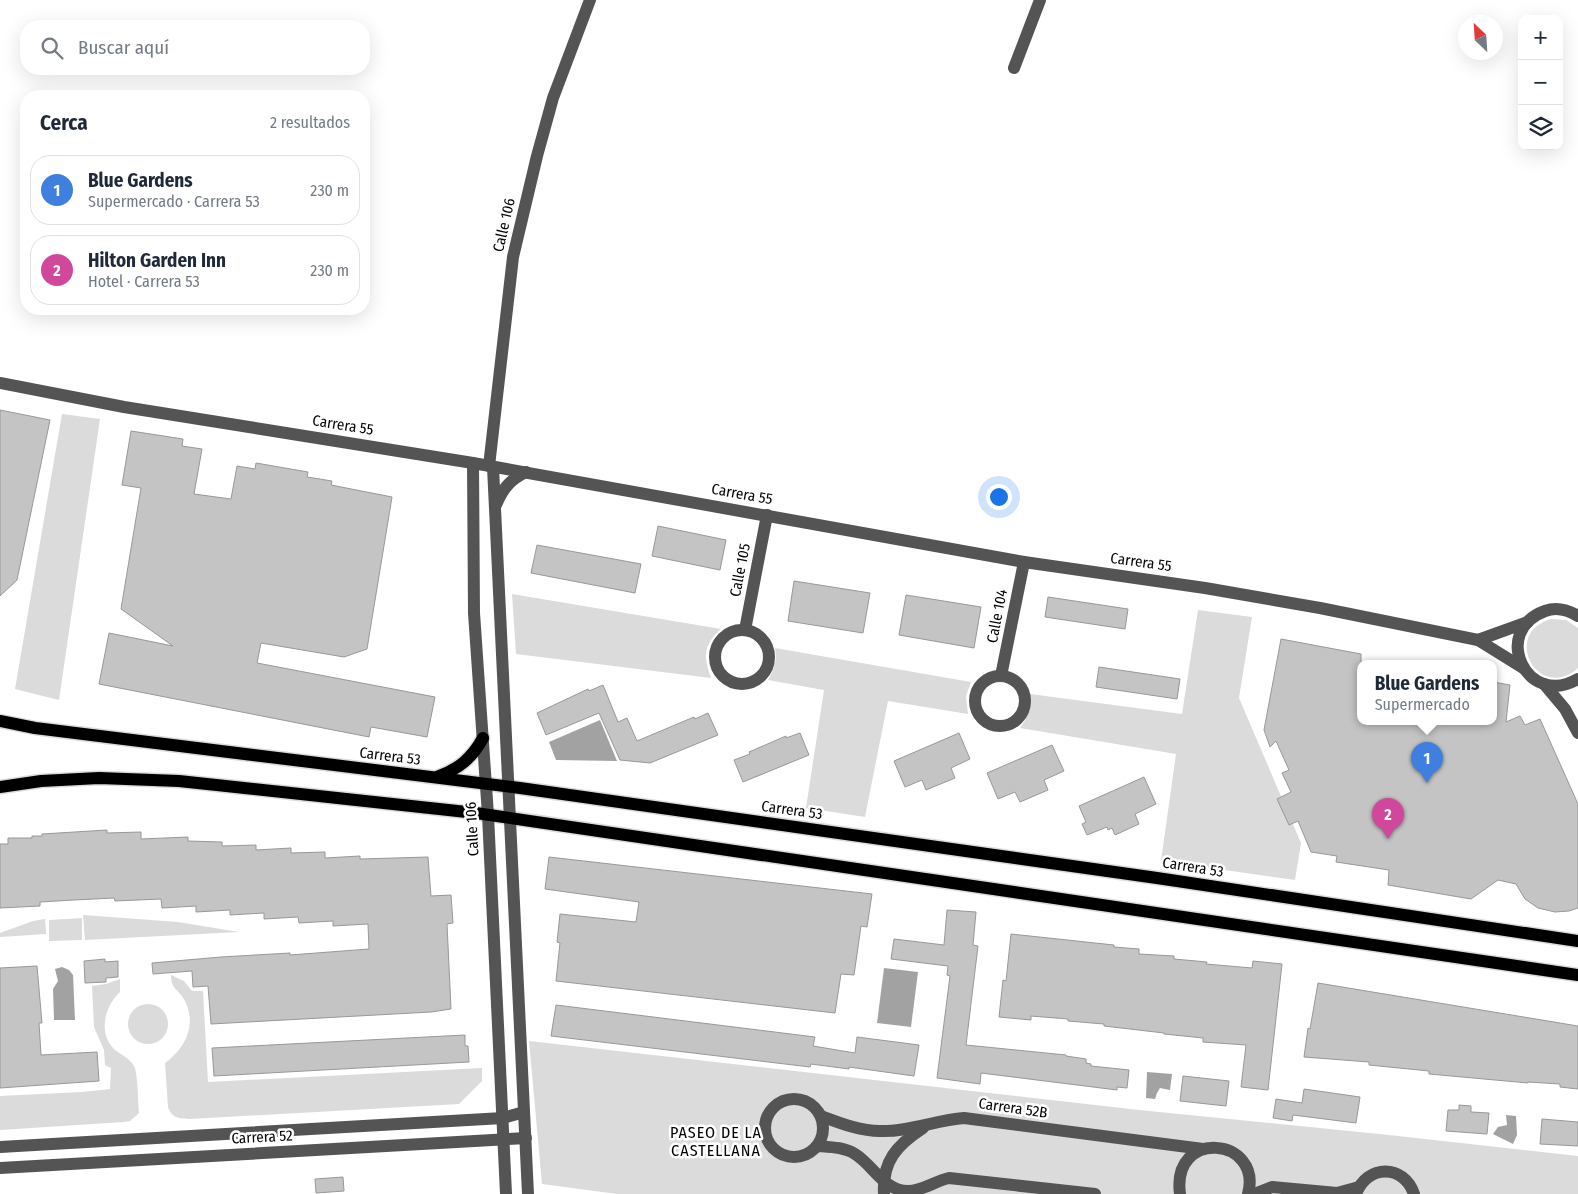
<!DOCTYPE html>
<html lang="es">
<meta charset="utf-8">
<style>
body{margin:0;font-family:"Fira Sans Condensed",sans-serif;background:#f2f2f3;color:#1f2937}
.controls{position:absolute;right:15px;top:15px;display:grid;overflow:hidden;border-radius:10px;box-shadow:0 5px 20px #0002}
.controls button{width:45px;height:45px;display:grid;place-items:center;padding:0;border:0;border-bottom:1px solid #e0e1e3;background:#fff;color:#1f2937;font:25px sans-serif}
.compass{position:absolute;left:1458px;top:15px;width:45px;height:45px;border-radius:50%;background:#fff;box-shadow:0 5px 20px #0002;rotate:335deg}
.you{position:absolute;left:998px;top:496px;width:18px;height:18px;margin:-12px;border:4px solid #fff;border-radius:50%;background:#1a73e8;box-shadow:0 0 0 8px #1a73e833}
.badge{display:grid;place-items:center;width:32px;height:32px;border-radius:50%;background:#000;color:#fff;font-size:16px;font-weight:700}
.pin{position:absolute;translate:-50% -41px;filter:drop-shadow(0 1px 2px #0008)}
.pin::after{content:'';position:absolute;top:26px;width:18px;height:15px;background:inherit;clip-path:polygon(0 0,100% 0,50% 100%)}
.popup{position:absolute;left:1357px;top:660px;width:140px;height:65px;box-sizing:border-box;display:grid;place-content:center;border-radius:10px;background:#fff;filter:drop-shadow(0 1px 4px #0005);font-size:16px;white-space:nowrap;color:#747a83}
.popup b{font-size:19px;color:#1f2937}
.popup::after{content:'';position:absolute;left:50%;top:100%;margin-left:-10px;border:10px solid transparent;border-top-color:#fff}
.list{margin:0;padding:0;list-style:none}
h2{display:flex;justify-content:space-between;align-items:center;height:65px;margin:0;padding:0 20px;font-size:21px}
h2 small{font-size:16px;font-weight:400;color:#747a83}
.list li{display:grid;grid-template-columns:32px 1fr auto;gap:15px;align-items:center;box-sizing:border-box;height:70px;margin:0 10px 10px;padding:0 10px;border:1px solid #e0e1e3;border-radius:20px}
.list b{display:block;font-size:19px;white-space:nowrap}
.list p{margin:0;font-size:16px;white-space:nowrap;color:#747a83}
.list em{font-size:16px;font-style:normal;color:#747a83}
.icon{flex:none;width:28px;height:28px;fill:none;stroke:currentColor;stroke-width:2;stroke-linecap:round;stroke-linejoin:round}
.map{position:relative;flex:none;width:1578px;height:1194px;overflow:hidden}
.search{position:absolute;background:#fff;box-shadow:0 5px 20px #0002;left:20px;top:20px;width:350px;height:55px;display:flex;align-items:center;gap:12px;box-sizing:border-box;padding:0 18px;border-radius:20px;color:#747a83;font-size:19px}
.panel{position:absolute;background:#fff;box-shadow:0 5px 20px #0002;left:20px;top:90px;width:350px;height:225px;border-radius:20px}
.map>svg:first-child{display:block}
.green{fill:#dbdbdb}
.water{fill:#a2a2a2}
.building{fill:#c4c4c4;stroke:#989898}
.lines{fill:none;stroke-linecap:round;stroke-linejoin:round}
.major-casing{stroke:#dbdbdb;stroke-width:15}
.minor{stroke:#545454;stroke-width:12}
.major{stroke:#000;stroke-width:12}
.labels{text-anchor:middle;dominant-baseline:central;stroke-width:5;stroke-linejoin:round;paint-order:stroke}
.street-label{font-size:15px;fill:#000;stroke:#fff}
.neighbourhood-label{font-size:16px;letter-spacing:1px;fill:#000;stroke:#fff}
</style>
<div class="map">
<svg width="1578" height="1194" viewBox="0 0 1578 1194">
<rect width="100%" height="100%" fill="#fff"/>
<g class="green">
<path d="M62,414L100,419L59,700L15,689Z"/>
<path d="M512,594L721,629C702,646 704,657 711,678L516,654Z"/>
<path d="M1198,610L1252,617L1239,698L1301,843L1295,880L1161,861L1176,754L1020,728C1028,718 1031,707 1030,694L1182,714Z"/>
<path d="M1551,619L1566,620L1578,628V668C1539,703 1500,634 1551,619Z"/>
<path d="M775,648L971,682L966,696L968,714L888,701L865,817L806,808L824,690L768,680C775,668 777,661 775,648Z"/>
<path d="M83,915L178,922L239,932L85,940Z"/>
<path d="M82,918V940L49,941V920Z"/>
<path d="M45,919L46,934L0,937V933L33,921Z"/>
<path d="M171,975L184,981L192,991H203L208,1082L482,1068V1081L459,1104L189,1119C178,1118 172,1118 168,1107L165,1063C185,1048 197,1026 185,1001C179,989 171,990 171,975Z"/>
<path d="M120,979V992C105,1006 98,1031 113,1048C119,1054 130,1058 134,1066C138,1073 138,1103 139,1113L130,1121L124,1122L0,1130V1096L82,1092L110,1089L111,1068L105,1065L104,1050L94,1027L92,986L106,984Z"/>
<circle cx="148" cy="1024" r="20"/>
<path d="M529,1041L1139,1110L1389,1135L1578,1156V1194H617L542,1184Z"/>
</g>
<g class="water">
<path d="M600,720L617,761L556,760L549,742Z"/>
<path d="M62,967L69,970L73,975L75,1020H54L53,989L58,981L55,969Z"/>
<path d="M884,968L918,972L911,1027L877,1023Z"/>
<path d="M1147,1072L1172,1074L1170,1090L1160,1088L1157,1093L1155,1099L1146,1098Z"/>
<path d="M1506,1115L1516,1116L1517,1135L1513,1144L1493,1134L1498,1127L1507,1125Z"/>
</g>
<g class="building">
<path d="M0,410L50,420L17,580L0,596Z"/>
<path d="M131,431L183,439L182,446L202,449L194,494L231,499L237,466L255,469L256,463L308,472L307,477L332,481L331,485L392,497L367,649L344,657L261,643L257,663L435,697L427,737L371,727L369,737L99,684L109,633L173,646L121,609L141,488L122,485Z"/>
<path d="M658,526L726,540L720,570L652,556Z"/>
<path d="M537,545L641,564L635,593L531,573Z"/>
<path d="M794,581L870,593L863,633L788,621Z"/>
<path d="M906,595L981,607L974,648L899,635Z"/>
<path d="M1048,597L1128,609L1125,629L1045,617Z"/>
<path d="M1281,639L1361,654V722H1493V682L1510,685L1506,722L1520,716L1525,725L1540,719L1578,804V908L1569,911L1555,912L1538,908L1525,899L1516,884L1498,880L1471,899L1388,885L1389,870L1336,862L1337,856L1311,852L1298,821L1289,825L1277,799L1291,792L1282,773L1289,770L1276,741L1270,747L1264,730Z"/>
<path d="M1099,667L1180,679L1177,699L1096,687Z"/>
<path d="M603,685L618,722L627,718L637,741L694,717L695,719L708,713L718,735L650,763L620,760L599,713L546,735L537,713L588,689L589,691Z"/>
<path d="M800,733L809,755L743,782L734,760L750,754L749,752L786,736V738Z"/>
<path d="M959,733L970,759L951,768L955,778L926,790L922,780L905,787L894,761Z"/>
<path d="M1052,745L1064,771L1044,780L1048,790L1020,802L1015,792L998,799L987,773Z"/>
<path d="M1144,777L1156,804L1135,814L1139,824L1115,835L1112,828L1108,830L1107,827L1087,835L1082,824L1086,822L1079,806Z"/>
<path d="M107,830V833L141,832V839L188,837V841L222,842V846L256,845V850L291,848V853L325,852V858L360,856V859L428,857L431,896L451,895L453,923L447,924L451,1009L431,1012L211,1024L208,986L193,987L192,971L153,974L152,963L221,957L290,953V955L369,949L368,924L333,926V921L299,923L298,917L264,919V913L230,915V910L196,912V906L162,908L161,899L115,901L114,898L74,900L40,902V906L0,908V844H8V838H32V836H42V834Z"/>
<path d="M549,857L872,894L867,927L861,926L854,975L841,974L835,1013L556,981L560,943L557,942L560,914L636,922L639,902L545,889Z"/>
<path d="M947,910L976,912L973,945L978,946L966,1045L1066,1055V1056L1086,1059V1063L1091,1064V1066L1129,1070L1127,1088L1117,1087V1090L981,1073L980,1084L937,1078L950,976L947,975L948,966L891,959L894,939L944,945Z"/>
<path d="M1011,934L1114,945V947L1139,949V954L1174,956V959L1207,962L1206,964L1252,968L1253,961L1282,964L1268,1090L1241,1087L1246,1045L1203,1042V1038L1164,1034V1033L1104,1026V1024L1068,1021V1019L1031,1016V1020L999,1017L1003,980L1006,981Z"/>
<path d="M105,959V962L118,961V977L106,978V982L85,983L84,961Z"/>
<path d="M37,966L42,1023H39L41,1055L97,1052L99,1081L0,1088V968Z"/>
<path d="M1318,983L1578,1026V1089L1560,1087V1084L1528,1082V1083L1429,1074V1071L1369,1065V1062L1304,1057L1308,1028L1310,1029Z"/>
<path d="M556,1005L815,1037L813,1046L855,1053L857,1037L919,1045L914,1076L849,1067V1069L811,1064L810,1067L551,1036Z"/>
<path d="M465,1035V1046H468L469,1062L214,1076L212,1048Z"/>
<path d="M1183,1076L1229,1081L1226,1106L1180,1101Z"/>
<path d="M1304,1089L1360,1097L1356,1123L1293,1115L1292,1121L1273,1118L1276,1099L1302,1103Z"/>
<path d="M1459,1105L1471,1106V1112L1489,1113L1487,1134L1446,1131L1448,1110H1459Z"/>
<path d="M1542,1119L1578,1122V1146L1540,1144Z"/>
<path d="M343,1177L344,1191L316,1193L315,1179Z"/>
</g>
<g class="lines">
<g class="major-casing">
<g id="major">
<path d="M0,721L35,728L520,788L1157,878L1578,941"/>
<path d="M437,777C459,769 472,758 483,738"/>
<path d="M0,787L41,781L99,778L179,781L476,813L1578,975"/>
</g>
</g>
<g class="minor">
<path d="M1014,68L1040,0"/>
<path d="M0,383L124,407L473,463L1024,562L1205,588L1320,608L1478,640L1523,668"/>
<path d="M473,463L474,613L488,815L506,1194"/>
<path d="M489,466L513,257L537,156L553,98L590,0"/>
<path d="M493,467L528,1194"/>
<path d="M496,505C503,488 510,480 526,472"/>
<path d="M1578,616C1568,610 1556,607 1545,611C1490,631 1527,709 1578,679"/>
<path d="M745,630L767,515"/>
<circle cx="742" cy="657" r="27"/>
<path d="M1478,640L1528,622"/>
<path d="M1001,676L1024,562"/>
<circle cx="1000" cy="701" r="25"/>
<path d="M1544,684L1565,709L1578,733"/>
<circle cx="794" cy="1128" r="29"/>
<path d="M821,1116C840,1123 860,1131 880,1131C909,1132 936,1120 964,1118L1203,1149"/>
<path d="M817,1146C829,1147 844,1147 855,1154C873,1165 884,1191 908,1191C922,1191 935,1181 949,1178L1095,1194"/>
<path d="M0,1147L503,1118L524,1112"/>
<path d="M0,1168L526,1138"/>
<path d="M884,1194C882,1161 897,1145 923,1128"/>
<path d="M1180,1194C1171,1128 1263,1137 1248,1194"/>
<path d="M1254,1194L1272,1187L1337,1193L1359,1187"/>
<path d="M1356,1194C1367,1164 1404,1164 1414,1194"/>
</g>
<use href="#major" class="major"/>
</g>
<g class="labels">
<g class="street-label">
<text transform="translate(504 225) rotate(-77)">Calle 106</text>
<text transform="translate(343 425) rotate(9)">Carrera 55</text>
<text transform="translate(742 494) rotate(10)">Carrera 55</text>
<text transform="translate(1141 562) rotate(8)">Carrera 55</text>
<text transform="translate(740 570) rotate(-79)">Calle 105</text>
<text transform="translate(997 616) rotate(-79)">Calle 104</text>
<text transform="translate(390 756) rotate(7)">Carrera 53</text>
<text transform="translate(792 810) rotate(8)">Carrera 53</text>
<text transform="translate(472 829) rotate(-93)">Calle 106</text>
<text transform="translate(1193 867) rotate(9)">Carrera 53</text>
<text transform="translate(1013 1108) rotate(8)">Carrera 52B</text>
<text transform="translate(262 1137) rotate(-3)">Carrera 52</text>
</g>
<g class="neighbourhood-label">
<text x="716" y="1132">PASEO DE LA<tspan x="716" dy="18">CASTELLANA</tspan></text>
</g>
</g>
</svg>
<div class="controls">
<button>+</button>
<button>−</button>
<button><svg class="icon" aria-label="layers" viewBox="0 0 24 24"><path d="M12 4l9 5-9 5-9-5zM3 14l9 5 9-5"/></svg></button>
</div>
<svg class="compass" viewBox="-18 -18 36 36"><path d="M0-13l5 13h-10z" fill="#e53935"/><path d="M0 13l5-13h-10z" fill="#747a83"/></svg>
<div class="you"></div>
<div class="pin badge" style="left:1427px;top:783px;background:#3f7fe0">1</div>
<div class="popup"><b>Blue Gardens</b>Supermercado</div>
<div class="pin badge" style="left:1388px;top:839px;background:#d1479c">2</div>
<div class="search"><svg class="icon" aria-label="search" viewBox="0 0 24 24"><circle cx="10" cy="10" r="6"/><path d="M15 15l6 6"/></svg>Buscar aquí</div>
<section class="panel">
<h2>Cerca<small>2 resultados</small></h2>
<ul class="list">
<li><span class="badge" style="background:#3f7fe0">1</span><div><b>Blue Gardens</b><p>Supermercado · Carrera 53</p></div><em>230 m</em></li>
<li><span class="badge" style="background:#d1479c">2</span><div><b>Hilton Garden Inn</b><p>Hotel · Carrera 53</p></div><em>230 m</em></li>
</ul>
</section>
</div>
